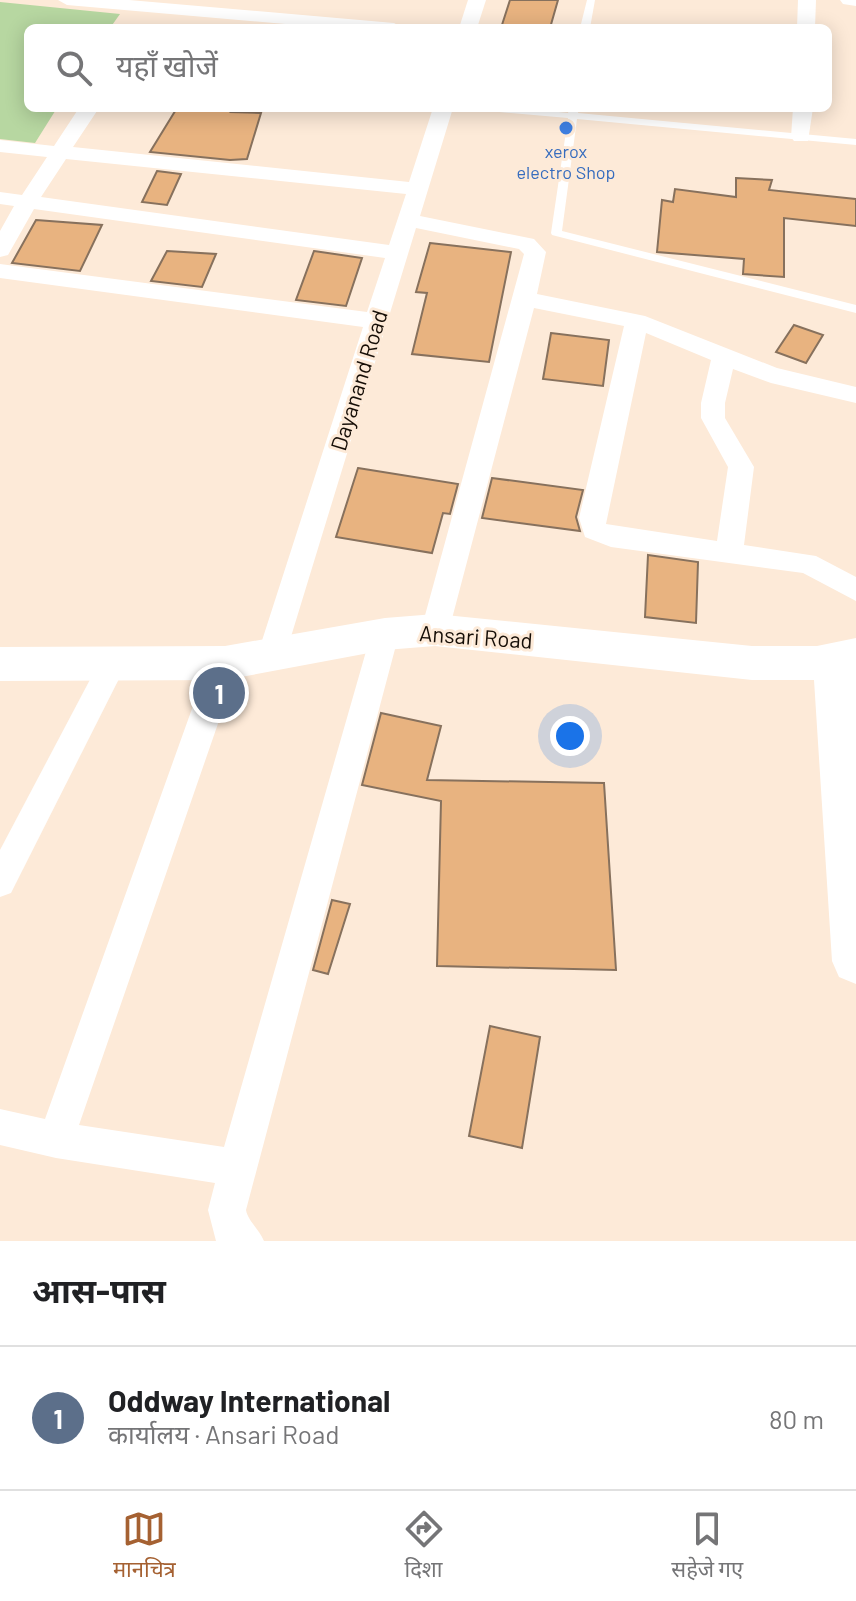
<!DOCTYPE html>
<html lang="hi">
<meta charset="utf-8">
<style>
body{margin:0;font-family:Barlow,"Noto Sans Devanagari",sans-serif;background:#f6f6f6;color:#202124}
.you{position:absolute;left:570px;top:736px;width:28px;height:28px;margin:-20px;border:6px solid #fff;border-radius:50%;background:#1a73e8;box-shadow:0 0 0 12px #1a73e833}
.badge{display:grid;place-items:center;width:52px;height:52px;border-radius:50%;background:#a56132;color:#fff;font-size:26px;font-weight:700}
.pin{position:absolute;translate:-50% -50%;border:4px solid #fff;box-shadow:0 2px 8px #0006}
.list{margin:0;padding:0;list-style:none}
h2{display:flex;justify-content:space-between;align-items:center;height:104px;margin:0;padding:0 32px;font-size:34px}
h2 small{font-size:26px;font-weight:400;color:#757577}
.list li{display:grid;grid-template-columns:52px 1fr auto;gap:24px;align-items:center;box-sizing:border-box;height:144px;padding:0 32px;border-top:2px solid #e0e0e0}
.list b{display:block;font-size:30px;white-space:nowrap}
.list p{margin:0;font-size:26px;white-space:nowrap;color:#757577}
.list em{font-size:26px;font-style:normal;color:#757577}
.icon{flex:none;width:44px;height:44px;fill:none;stroke:currentColor;stroke-width:2;stroke-linecap:round;stroke-linejoin:round}
.map{position:relative;flex:none;width:856px;height:1241px;overflow:hidden}
.search{position:absolute;background:#fff;box-shadow:0 4px 20px #0003;left:24px;right:24px;top:24px;height:88px;display:flex;align-items:center;gap:20px;box-sizing:border-box;padding:0 28px;border-radius:12px;color:#757577;font-size:30px}
.sheet{height:248px;background:#fff}
nav{display:flex;justify-content:space-around;align-items:center;box-sizing:border-box;height:112px;border-top:2px solid #e0e0e0;background:#fff;font-size:22px;color:#757577}
nav a{display:grid;justify-items:center;gap:4px}
nav .on{color:#a56132}
.map>svg:first-child{display:block}
.green{fill:#b7d7a1}
.building{fill:#e8b380;stroke:#87715d;stroke-width:2}
.lines{fill:none;stroke-linecap:round;stroke-linejoin:round}
.lane{fill:#fff;fill-rule:evenodd}
.street{fill:#fff;fill-rule:evenodd}
.secondary{fill:#fff;fill-rule:evenodd}
.shop-dot{fill:#3f7fe0;stroke:#fdead8;stroke-width:3}
.labels{text-anchor:middle;dominant-baseline:central;stroke-width:6;stroke-linejoin:round;paint-order:stroke}
.far-shop-label{font-size:18px;fill:#366cbe;stroke:#fdead8}
.street-label{font-size:22px;fill:#150d06;stroke:#fdead8}
</style>
<div class="map">
<svg width="856" height="1241" viewBox="0 0 856 1241">
<rect width="100%" height="100%" fill="#fdead8"/>
<path class="green" d="M0,2L120,14L110,28H28V108H57L35,143L0,139Z"/>
<g class="building">
<path d="M510,0H558L550,28H501Z"/>
<path d="M177,108H234L231,112L261,113L247,159L230,160L150,152Z"/>
<path d="M157,171L181,174L167,205L142,202Z"/>
<path d="M736,178L772,180L769,190L856,199V226L784,218V277L743,274L744,259L657,252L662,200L673,202L675,189L736,197Z"/>
<path d="M36,220L102,225L80,271L12,263Z"/>
<path d="M430,243L511,252L489,362L412,354L427,293L416,292Z"/>
<path d="M167,251L216,254L202,287L151,281Z"/>
<path d="M314,251L362,258L346,306L296,300Z"/>
<path d="M794,325L823,335L806,363L776,352Z"/>
<path d="M551,333L609,340L603,386L543,379Z"/>
<path d="M358,468L458,484L450,514L443,513L432,553L336,537Z"/>
<path d="M492,478L583,490L576,517L580,531L482,518Z"/>
<path d="M648,555L698,562L696,623L645,617Z"/>
<path d="M381,713L441,726L427,780L604,783L616,970L437,966L441,801L362,785Z"/>
<path d="M332,900L350,904L328,974L313,970Z"/>
<path d="M490,1026L540,1037L522,1148L469,1136Z"/>
</g>
<g class="lines">
<g class="lane">
<path d="M587,0H595L590,28H580Z"/>
<path d="M483,108H520L568,113L569,108H579L578,113L856,139V145L577,119L562,231L856,305V313L552,235L551,233L568,118L488,111Z"/>
</g>
<g class="street">
<path d="M58,0H129L394,23L403,28H331L67,5Z"/>
<path d="M468,0H486L477,28H459Z"/>
<path d="M798,0H816L815,28H797Z"/>
<path d="M840,0H856V6L843,4Z"/>
<path d="M79,108H99L73,147L409,182L433,108H453L420,216L534,239L546,252L537,294L645,316L777,368L856,387V403L771,383L733,369L725,403V418L754,467L744,545L816,556L856,577V601L803,573L611,547L585,537L579,518L624,326L534,308L449,630L445,638L435,641L425,638L421,630L524,254L519,249L416,228L286,653L282,661L272,665L262,661L258,653L363,327L0,278V264L367,312L385,258L34,209L8,255L0,257V231L14,206L0,204V192L22,195L47,157L0,152V140L54,146ZM66,159L406,194L389,245L41,197ZM646,333L711,360L701,403V418L728,467L717,541L606,524Z"/>
<path d="M793,108H813L808,141H794L791,137Z"/>
<path d="M385,623L395,626L399,634L246,1210C248,1221 259,1229 264,1241H216L208,1210L215,1183L56,1158L0,1145V1109L45,1119L198,692L215,655L225,651L235,655L239,663L79,1125L224,1147L371,634L375,626Z"/>
<path d="M113,651L123,655L127,663L11,893L0,897V850L103,655Z"/>
</g>
<path class="secondary" d="M435,614L752,646H817L856,638V984L839,977L832,961L814,680H752L435,646L385,650L225,680L0,681V647L225,646L385,618Z"/>
</g>
<circle class="shop-dot" cx="566" cy="128" r="8"/>
<g class="labels">
<g class="far-shop-label">
<text x="566" y="151">xerox<tspan x="566" dy="21">electro Shop</tspan></text>
</g>
<g class="street-label">
<text transform="translate(358 380) rotate(-73)">Dayanand Road</text>
<text transform="translate(476 636) rotate(4)">Ansari Road</text>
</g>
</g>
</svg>
<div class="you"></div>
<div class="pin badge" style="left:219px;top:693px;background:#5c6f8a">1</div>
<div class="search"><svg class="icon" aria-label="search" viewBox="0 0 24 24"><circle cx="10" cy="10" r="6"/><path d="M15 15l6 6"/></svg>यहाँ खोजें</div>
</div>
<section class="sheet">
<h2>आस-पास<small></small></h2>
<ul class="list">
<li><span class="badge" style="background:#5c6f8a">1</span><div><b>Oddway International</b><p>कार्यालय · Ansari Road</p></div><em>80 m</em></li>
</ul>
</section>
<nav>
<a class="on"><svg class="icon" aria-label="map" viewBox="0 0 24 24"><path d="M3 6l6-2 6 2 6-2v14l-6 2-6-2-6 2zM9 4v14M15 6v14"/></svg>मानचित्र</a>
<a><svg class="icon" aria-label="directions" viewBox="0 0 24 24"><path d="M12 3l9 9-9 9-9-9zM9 14v-3h6M13 9l2 2-2 2"/></svg>दिशा</a>
<a><svg class="icon" aria-label="saved" viewBox="0 0 24 24"><path d="M7 4h10v16l-5-4-5 4z"/></svg>सहेजे गए</a>
</nav>
